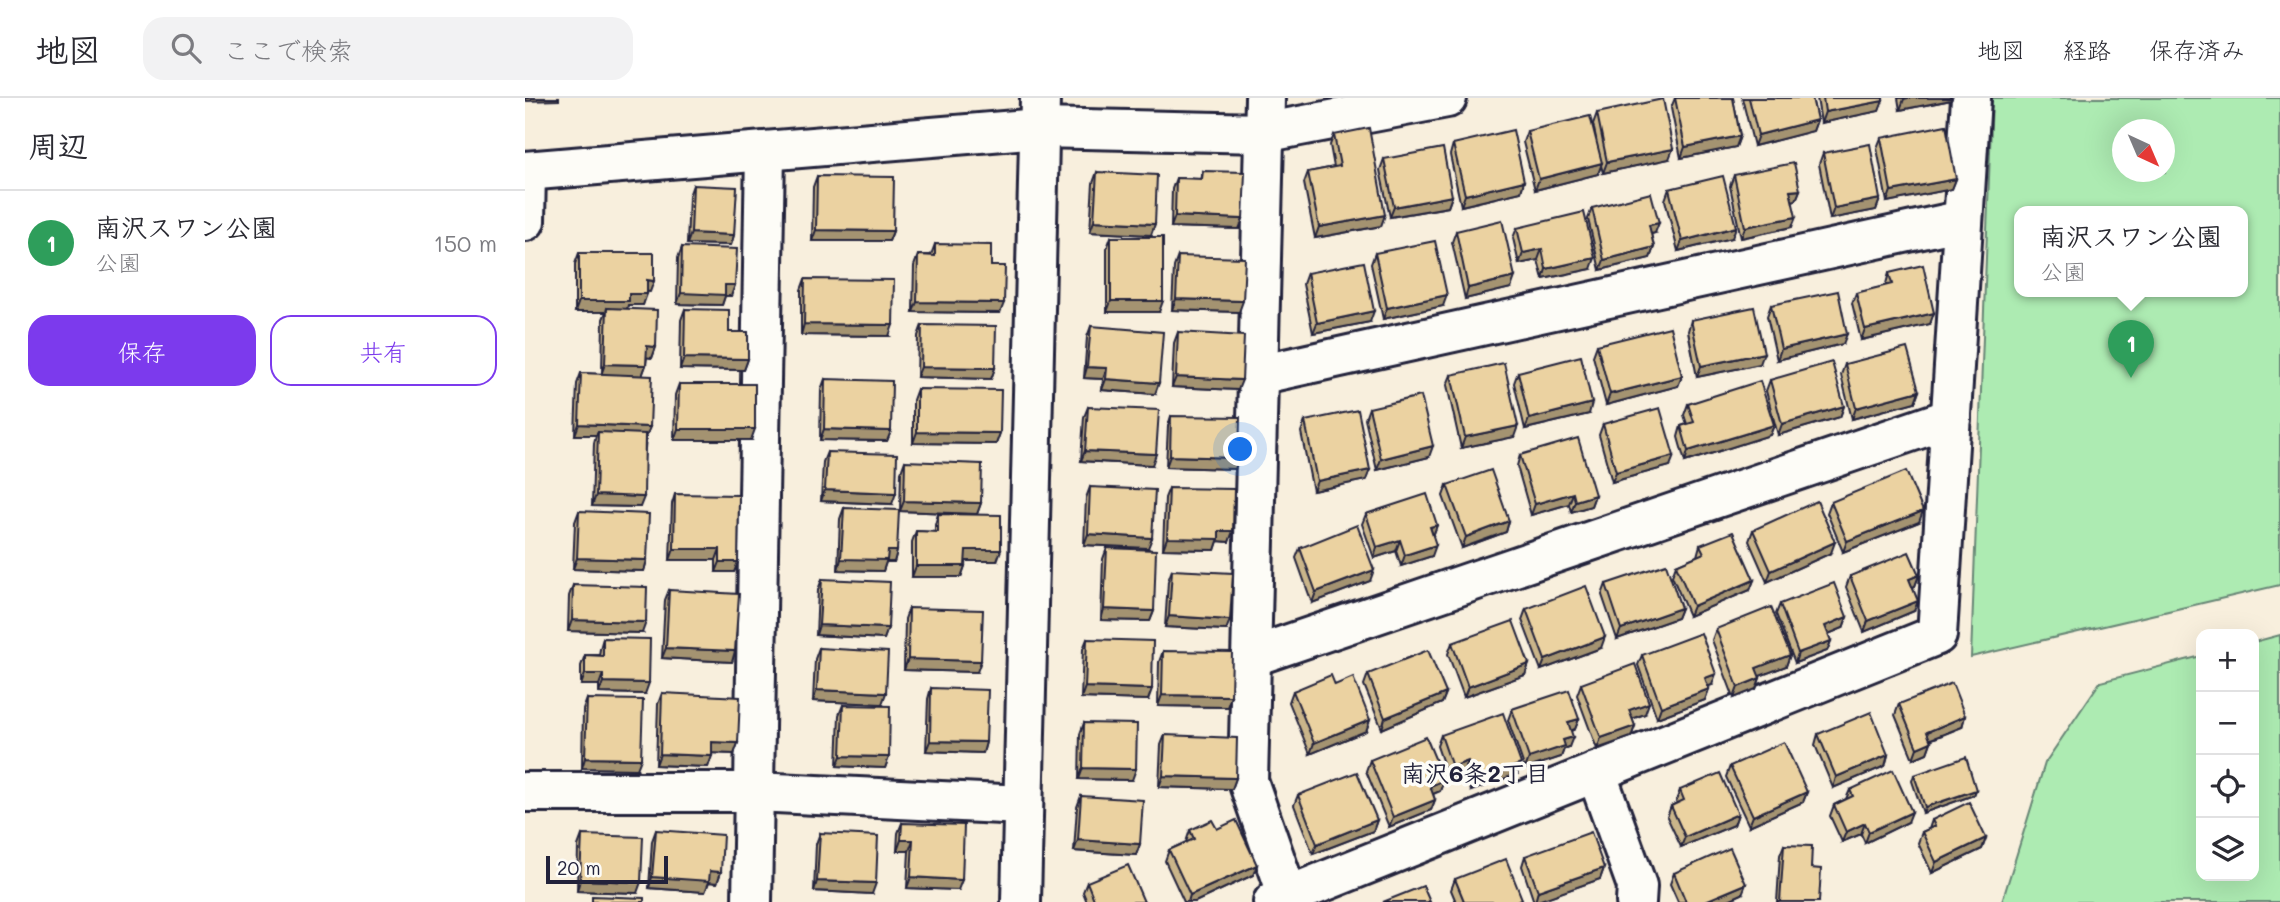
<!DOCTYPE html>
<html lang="ja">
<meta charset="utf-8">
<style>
body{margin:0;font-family:Mali,"Klee One",sans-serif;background:#f2f2f3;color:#2b2b33}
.controls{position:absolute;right:21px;bottom:21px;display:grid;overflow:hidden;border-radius:14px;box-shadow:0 7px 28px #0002}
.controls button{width:63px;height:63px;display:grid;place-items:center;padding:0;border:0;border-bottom:2px solid #e1e1e2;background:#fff;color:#2b2b33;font:35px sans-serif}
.compass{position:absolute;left:1587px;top:21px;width:63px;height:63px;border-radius:50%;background:#fff;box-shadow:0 7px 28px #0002;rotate:136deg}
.scale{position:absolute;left:21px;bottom:18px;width:122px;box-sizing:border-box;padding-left:7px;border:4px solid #22223b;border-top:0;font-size:19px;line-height:24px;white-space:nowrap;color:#22223b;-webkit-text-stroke:5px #fdfcf7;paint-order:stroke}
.you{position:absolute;left:716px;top:352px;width:24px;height:24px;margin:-18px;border:5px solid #fff;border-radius:50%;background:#1a73e8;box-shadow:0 0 0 10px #1a73e833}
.badge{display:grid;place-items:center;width:46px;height:46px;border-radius:50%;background:#7c3aed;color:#fff;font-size:23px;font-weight:700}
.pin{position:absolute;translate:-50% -58px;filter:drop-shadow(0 2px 4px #0008)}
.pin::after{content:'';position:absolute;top:37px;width:24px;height:21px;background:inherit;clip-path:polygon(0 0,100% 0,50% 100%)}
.popup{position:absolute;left:1489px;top:108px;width:234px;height:91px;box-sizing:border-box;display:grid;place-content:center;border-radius:14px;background:#fff;filter:drop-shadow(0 2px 5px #0005);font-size:23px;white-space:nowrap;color:#7c7c81}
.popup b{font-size:26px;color:#2b2b33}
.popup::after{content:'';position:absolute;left:50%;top:100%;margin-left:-14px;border:14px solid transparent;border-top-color:#fff}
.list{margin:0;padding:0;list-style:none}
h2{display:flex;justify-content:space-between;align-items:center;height:91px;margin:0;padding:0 28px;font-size:30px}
h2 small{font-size:23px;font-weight:400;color:#7c7c81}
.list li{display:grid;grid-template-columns:46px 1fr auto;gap:21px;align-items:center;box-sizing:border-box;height:105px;padding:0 28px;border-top:2px solid #e1e1e2}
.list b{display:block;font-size:26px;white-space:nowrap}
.list p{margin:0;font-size:23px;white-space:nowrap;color:#7c7c81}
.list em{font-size:23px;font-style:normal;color:#7c7c81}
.actions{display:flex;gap:14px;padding:21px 28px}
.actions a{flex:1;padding:16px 0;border:2px solid #7c3aed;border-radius:21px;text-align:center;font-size:24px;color:#7c3aed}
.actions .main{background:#7c3aed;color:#fff}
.icon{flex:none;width:38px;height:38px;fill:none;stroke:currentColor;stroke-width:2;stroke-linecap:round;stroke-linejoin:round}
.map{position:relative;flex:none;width:1755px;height:804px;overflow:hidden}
header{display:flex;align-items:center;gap:42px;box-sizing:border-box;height:98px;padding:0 35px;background:#fff;border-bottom:2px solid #e1e1e2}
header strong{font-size:33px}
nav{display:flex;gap:38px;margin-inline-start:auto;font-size:24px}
.search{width:490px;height:63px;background:#f2f2f3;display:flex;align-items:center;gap:18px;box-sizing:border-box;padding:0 24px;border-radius:21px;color:#7c7c81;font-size:26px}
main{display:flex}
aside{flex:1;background:#fff}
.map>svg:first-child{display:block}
.green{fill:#adebb2;stroke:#688676;stroke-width:2;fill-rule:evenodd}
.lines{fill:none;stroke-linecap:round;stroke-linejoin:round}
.minor-casing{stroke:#22223b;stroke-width:44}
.minor{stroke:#fdfcf7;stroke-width:38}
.wall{fill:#cab58a;stroke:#22223b;stroke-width:2}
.shaded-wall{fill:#a49371;stroke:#22223b;stroke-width:2}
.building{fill:#ebd2a1;stroke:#22223b;stroke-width:2}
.labels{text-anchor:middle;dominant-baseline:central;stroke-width:7;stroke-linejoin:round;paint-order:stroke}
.neighbourhood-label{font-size:24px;font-weight:bold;fill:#22223b;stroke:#fdfcf7}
</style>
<header>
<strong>地図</strong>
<div class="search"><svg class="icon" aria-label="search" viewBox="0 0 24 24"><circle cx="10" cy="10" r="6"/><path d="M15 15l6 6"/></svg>ここで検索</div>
<nav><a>地図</a><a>経路</a><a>保存済み</a></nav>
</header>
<main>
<aside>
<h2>周辺<small></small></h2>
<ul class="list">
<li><span class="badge" style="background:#2e9e5b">1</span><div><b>南沢スワン公園</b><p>公園</p></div><em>150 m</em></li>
</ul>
<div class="actions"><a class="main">保存</a><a>共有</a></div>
</aside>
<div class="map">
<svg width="1755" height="804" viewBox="0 0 1755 804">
<rect width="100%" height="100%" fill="#f8efdd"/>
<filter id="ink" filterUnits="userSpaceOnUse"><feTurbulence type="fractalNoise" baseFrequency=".0143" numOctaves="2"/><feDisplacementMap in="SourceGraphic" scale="14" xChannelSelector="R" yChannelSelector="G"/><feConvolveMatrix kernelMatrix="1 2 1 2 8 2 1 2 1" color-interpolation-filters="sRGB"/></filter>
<g filter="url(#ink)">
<g class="green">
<path d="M1467,0H1755V487L1446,559ZM1598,32H1640V74H1598ZM1494,114H1718V194H1494Z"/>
<path d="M1755,537V804H1477L1520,665L1575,584L1676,558V778H1729V544Z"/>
</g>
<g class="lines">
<g class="minor-casing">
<g id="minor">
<path d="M740,0L723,683L765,804"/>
<path d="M0,73L514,30L738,35L922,0"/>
<path d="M0,123L1,73"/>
<path d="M733,277L1438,122"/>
<path d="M726,559L1426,320"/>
<path d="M1071,674L1112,788L1111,804"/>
<path d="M0,694H230L498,707"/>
<path d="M227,804L240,53"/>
<path d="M496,804L515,0"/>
<path d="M748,804L1412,537L1446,0"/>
</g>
</g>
<use href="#minor" class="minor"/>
</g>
<g class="wall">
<path d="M1150,0H1208L1215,38L1211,49L1156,60L1146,10Z"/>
<path d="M1217,0H1287L1292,22L1288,33L1229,48Z"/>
<path d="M1292,0H1358L1354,13L1296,25Z"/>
<path d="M1373,0H1427L1426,2L1375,12Z"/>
<path d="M1072,15L1144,61L1078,75L1076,67L1073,76L1010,92L998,44L1002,33L1071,40L1068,26Z"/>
<path d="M809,37L856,128L790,140L779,85L783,74L809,69L805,47Z"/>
<path d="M1356,40L1431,81L1427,91L1362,104L1352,50Z"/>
<path d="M928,46L999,83L996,94L936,108L925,57Z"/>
<path d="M1298,55L1355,101L1351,112L1305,121L1294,66Z"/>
<path d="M859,61L927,98L923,109L865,119L855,72Z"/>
<path d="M678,73L718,121L714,131L646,129L647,91L651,80L675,81Z"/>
<path d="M572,74L626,137L565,134L568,85Z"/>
<path d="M1209,77L1275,92L1271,102L1267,103V129L1216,140L1205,88Z"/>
<path d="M292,78L368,133L364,143H287L288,89Z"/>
<path d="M168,87L209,137L206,147L162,146L164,98Z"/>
<path d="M1144,91L1207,140L1153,153L1140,102Z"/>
<path d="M1067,110L1130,135L1126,136L1129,149L1125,160L1075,172L1063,121Z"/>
<path d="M992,130L1066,171L1018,181L1013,162L994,166L988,140Z"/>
<path d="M931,133L986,190L940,201L927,144Z"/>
<path d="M586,139L634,214H582V150Z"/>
<path d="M410,146L466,168L475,215L388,214L389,168L393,157H406Z"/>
<path d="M157,149L210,187L206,198H200L197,207L152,206L153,160Z"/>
<path d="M54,155L125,194L122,193L118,207H103L102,211L131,249L127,260L122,259L121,267L117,278L121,339L115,409L67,408L69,345L71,337H50L52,286L56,275L77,276L78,221L81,214H50V166Z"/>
<path d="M850,155L918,208L858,221L846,166Z"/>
<path d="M653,158L714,214L647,212L649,169Z"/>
<path d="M782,175L845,224L788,235L778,186Z"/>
<path d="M1364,175L1405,226L1336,242L1327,205L1331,195L1361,188V186Z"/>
<path d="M280,181L364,238L276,237V192Z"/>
<path d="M1246,207L1318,246L1252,262L1242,218Z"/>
<path d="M160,211L223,261L219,272L155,271L156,222Z"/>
<path d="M1166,222L1235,266L1172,279L1163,233Z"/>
<path d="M397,227L470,270L466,281L392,279L393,238Z"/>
<path d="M566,228L630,296L577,292L578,281L559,280L562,239Z"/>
<path d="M653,234L713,292L647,289L649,245Z"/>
<path d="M1072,247L1157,278L1153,288L1081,307L1068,258Z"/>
<path d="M1320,266L1394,293L1390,304L1327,321L1316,277Z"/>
<path d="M993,274L1064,316L1000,331L989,285Z"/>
<path d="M926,277L989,339L936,350L922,287Z"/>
<path d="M300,281L366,333L362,343L295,342L296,292Z"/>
<path d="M1245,282L1319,308L1315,319L1253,337L1241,293Z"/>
<path d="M154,286L226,342H149L150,297Z"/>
<path d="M392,291L475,335L471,346L388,345V302Z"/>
<path d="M1163,306L1249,327L1245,337L1160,364L1153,339L1156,328L1162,326L1159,317Z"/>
<path d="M563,309L627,367L556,363L559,319Z"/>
<path d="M844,310L904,359L852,372L840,321Z"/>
<path d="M646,318L714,360L710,371L641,369L643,328Z"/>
<path d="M780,323L841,382L788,393L776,334Z"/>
<path d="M1078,326L1145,368L1087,384L1074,337Z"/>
<path d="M302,354L367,406L296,403L298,364Z"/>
<path d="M995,357L1070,397L1066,408L1046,414L1044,406L1006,417L992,368Z"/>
<path d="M380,363L456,405L452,416L375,413L376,374Z"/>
<path d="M922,387L984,423L981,434L937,450L918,398Z"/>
<path d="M565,389L623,450L559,447L561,400Z"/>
<path d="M644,390L708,433L704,444L693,443L690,452L638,451L640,400Z"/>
<path d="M150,396L213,464L209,474H191V462H145L147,406Z"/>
<path d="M1306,404L1394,424L1318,454L1302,415Z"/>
<path d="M319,410L372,453L369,464H361L358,473L313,472L315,421Z"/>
<path d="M54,413L122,462L119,473L48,471L50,424Z"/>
<path d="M413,416L472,463H440V468L436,479H387V444L391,433L410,434V427Z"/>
<path d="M841,416L912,427L908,438L907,458L876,468L871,453L849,460L837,426Z"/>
<path d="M1228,432L1306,455L1242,484L1224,443Z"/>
<path d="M1175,447L1229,482L1225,492L1164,518L1147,478L1151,467L1172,458Z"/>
<path d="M582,450L629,513L625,523L576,522L578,461Z"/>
<path d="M775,450L845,483L787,505L771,460Z"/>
<path d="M647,472L701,532L640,529L643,483Z"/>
<path d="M1394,477L1390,488L1388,489L1389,513L1339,534L1321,489L1325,478Z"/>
<path d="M297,481L363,530L359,541L291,537L293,492Z"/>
<path d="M1081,486L1156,510L1152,520L1092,541L1077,497Z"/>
<path d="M48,487L117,535L43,533L44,498Z"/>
<path d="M144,492L210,553L207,564L137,560L140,502Z"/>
<path d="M1255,506L1322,519L1318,530L1303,536L1306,543L1302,553L1270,565L1251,516Z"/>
<path d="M384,510L452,574L379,572L380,521Z"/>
<path d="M1001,511L1076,550L1016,572L997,522Z"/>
<path d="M1191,531L1265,557L1261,568L1234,578L1235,580L1231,591L1209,600L1187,542Z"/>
<path d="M78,540L120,596L74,595V587H56V568L60,557H74L75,551Z"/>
<path d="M562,541L623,602L556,600L558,551Z"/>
<path d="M927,545L1004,566L1000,577L939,599L923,556Z"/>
<path d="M294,550L357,606L288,603L290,561Z"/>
<path d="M638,553L706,598L702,609L633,608L634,564Z"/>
<path d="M1117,557L1187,587L1183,588L1184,591L1180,602L1132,620L1113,567Z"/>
<path d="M843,576L921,595L917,605L857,631L839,587Z"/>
<path d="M1056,586L1120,616L1107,621L1110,628L1106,639L1072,651L1052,597Z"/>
<path d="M810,587L845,622L841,633L785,656L764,604L768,593Z"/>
<path d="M406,590L461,644L458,655L401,653L403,601Z"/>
<path d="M137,595L213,645L209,656L187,655L183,669L131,667L133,606Z"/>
<path d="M62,601L112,671L57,670L58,612Z"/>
<path d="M1374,606L1440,618L1437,629L1405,642L1406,644L1402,655L1388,661L1370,617Z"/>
<path d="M318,607L364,659L360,670L312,668L314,617Z"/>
<path d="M987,611L1054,621L1050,631L1046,633L1044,649L1039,651L1036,659L1000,671L983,622Z"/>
<path d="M559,625L607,682L554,681L555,636Z"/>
<path d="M1293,636L1363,657L1360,668L1308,690L1290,647Z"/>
<path d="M640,637L711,680L707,691L634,689L636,647Z"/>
<path d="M916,637L992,676L946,693L939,674L923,680L912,648Z"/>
<path d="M845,662L919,682L915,693L908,696L910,702L906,712L864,729L841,673Z"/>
<path d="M1205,668L1282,694L1278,704L1224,728L1201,679Z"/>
<path d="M1389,677L1451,692L1449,697L1398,715L1387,683Z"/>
<path d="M1155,692L1213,716L1209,727L1156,749L1142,719L1146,708L1152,705L1151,703Z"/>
<path d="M1325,692L1383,724L1340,745L1336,736L1317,744L1305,718L1309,707L1321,701Z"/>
<path d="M773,697L852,722L848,733L788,756L769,707Z"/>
<path d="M556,698L615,746L611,757L549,753L552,709Z"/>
<path d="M1407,722L1461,740L1457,751L1407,775L1393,745L1397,734L1404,731Z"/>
<path d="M377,725L433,792L382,790L384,753H372L373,735Z"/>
<path d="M692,731L732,767L728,777L670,804H659L640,763L644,752L661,744L665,732Z"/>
<path d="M131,732L196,774L192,785L184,784L180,794L124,790L127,743Z"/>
<path d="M295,735L347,796L289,793L291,746Z"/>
<path d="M57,737L112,795L52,793L53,748Z"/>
<path d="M1259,747L1286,770L1294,804H1252L1255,757Z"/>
<path d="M1000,758L1079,770L1075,781L1009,804L997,768Z"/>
<path d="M1149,775L1217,796L1199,804H1153L1145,786Z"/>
<path d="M930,781L997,801L996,804H931L926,792Z"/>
<path d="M562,784L619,804H562L558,794Z"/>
</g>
<g class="shaded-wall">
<path d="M0,0H34V2L0,3Z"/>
<path d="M1383,0H1427L1426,2L1375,12L1379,1Z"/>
<path d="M1358,3L1354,13L1296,25L1300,14Z"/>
<path d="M1292,22L1288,33L1229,48L1233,37Z"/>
<path d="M1215,38L1211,49L1156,60L1160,49Z"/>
<path d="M1148,51L1144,61L1078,75L1082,64Z"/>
<path d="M1077,65L1073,76L1010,92L1014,81Z"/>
<path d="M1431,81L1427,91L1362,104L1366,93Z"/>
<path d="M999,83L996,94L936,108L940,97Z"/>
<path d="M1275,92L1271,102L1262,104L1265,93Z"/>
<path d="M927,98L923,109L865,119L869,109Z"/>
<path d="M1355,101L1351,112L1305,121L1309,110Z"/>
<path d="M860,117L856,128L790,140L794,129Z"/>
<path d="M650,118L718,121L714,131L646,129Z"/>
<path d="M1271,119L1267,129L1216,140L1220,129Z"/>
<path d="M569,123L630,126L626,137L565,134Z"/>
<path d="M1134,125L1130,135L1120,138L1124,127Z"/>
<path d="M1211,129L1207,140L1153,153L1157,143Z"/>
<path d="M291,132L368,133L364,143H287Z"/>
<path d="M166,135L209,137L206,147L162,146Z"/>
<path d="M1129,149L1125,160L1075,172L1079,162Z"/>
<path d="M1017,151L1013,162L994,166L998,155Z"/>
<path d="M1070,160L1066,171L1018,181L1021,171Z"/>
<path d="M990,179L986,190L940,201L943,190Z"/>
<path d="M122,182L129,183L125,194L118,193Z"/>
<path d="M200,187H210L206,198H200L197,207L152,206L156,195Z"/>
<path d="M104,196H122L118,207H103L101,214L82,210L81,214H50L54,203Z"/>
<path d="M922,197L918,208L858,221L862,210Z"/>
<path d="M651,201L718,203L714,214L647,212Z"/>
<path d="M586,203H638L634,214H582Z"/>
<path d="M392,204L479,205L475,215L388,214Z"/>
<path d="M849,213L845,224L788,235L792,225Z"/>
<path d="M1409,215L1405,226L1336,242L1340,231Z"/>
<path d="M279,226L368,227L364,238L276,237Z"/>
<path d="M1322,236L1318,246L1252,262L1256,251Z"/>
<path d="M122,248L131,249L127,260L118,259Z"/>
<path d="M1239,255L1235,266L1172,279L1176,268Z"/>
<path d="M159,260L223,261L219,272L155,271Z"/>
<path d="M80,266L121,267L117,278L76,277Z"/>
<path d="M396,269L470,270L466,281L392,279Z"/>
<path d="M562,269L582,270L578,281L559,280Z"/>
<path d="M1157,278L1153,288L1081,307L1085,296Z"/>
<path d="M651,279L717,282L713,292L647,289Z"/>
<path d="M581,281L634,285L630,296L577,292Z"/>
<path d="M1394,293L1390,304L1327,321L1331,310Z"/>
<path d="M1067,305L1064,316L1000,331L1004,321Z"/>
<path d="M1319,308L1315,319L1253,337L1257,326Z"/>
<path d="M54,326L125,329L121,339L72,337L73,334L71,337H50Z"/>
<path d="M1249,327L1245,337L1160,364L1163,353Z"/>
<path d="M993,328L989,339L936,350L940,339Z"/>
<path d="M153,331H230L226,342H149Z"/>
<path d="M299,331L366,333L362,343L295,342Z"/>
<path d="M392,334L475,335L471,346L388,345Z"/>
<path d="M908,348L904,359L852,372L856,361Z"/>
<path d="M560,353L631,356L627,367L556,363Z"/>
<path d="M645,358L714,360L710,371L641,369Z"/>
<path d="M1149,358L1145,368L1087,384L1091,374Z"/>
<path d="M845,372L841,382L788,393L792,383Z"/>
<path d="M300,392L371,395L367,406L296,403Z"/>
<path d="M1048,395L1044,406L1006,417L1010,406Z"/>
<path d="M71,397L119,399L115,409L67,408Z"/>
<path d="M1070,397L1066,408L1046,414L1050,403Z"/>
<path d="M379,403L456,405L452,416L375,413Z"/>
<path d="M1398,413L1394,424L1318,454L1322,443Z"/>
<path d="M984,423L981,434L937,450L941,439Z"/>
<path d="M912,427L908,438L905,429Z"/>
<path d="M694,433H708L704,444L693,443L690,452L638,451L642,440Z"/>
<path d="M563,436L627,440L623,450L559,447Z"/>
<path d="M875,442L871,453L849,460L852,449Z"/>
<path d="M1310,444L1306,455L1242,484L1246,473Z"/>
<path d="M911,447L907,458L876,468L880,457Z"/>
<path d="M149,451H195L191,462H145Z"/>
<path d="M441,452H476L472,463H437Z"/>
<path d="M363,453H372L369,464H361L358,473L313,472L316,461Z"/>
<path d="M52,460L122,462L119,473L48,471Z"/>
<path d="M195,464H213L209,474H191Z"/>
<path d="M391,468H440L436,479H387Z"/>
<path d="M849,472L845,483L787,505L791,494Z"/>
<path d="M1394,477L1390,488L1380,492L1384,481Z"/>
<path d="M1229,482L1225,492L1164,518L1168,508Z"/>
<path d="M1393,503L1389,513L1339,534L1343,523Z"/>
<path d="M1156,510L1152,520L1092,541L1096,531Z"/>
<path d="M579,511L629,513L625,523L576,522Z"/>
<path d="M644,518L705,522L701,532L640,529Z"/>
<path d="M1322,519L1318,530L1296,539L1300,528Z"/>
<path d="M47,522L121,524L117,535L43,533Z"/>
<path d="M294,527L363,530L359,541L291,537Z"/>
<path d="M1080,539L1076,550L1016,572L1020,562Z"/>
<path d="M1306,543L1302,553L1270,565L1273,555Z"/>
<path d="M141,550L210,553L207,564L137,560Z"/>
<path d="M1265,557L1261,568L1227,581L1231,570Z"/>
<path d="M383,561L456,563L452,574L379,572Z"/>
<path d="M1004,566L1000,577L939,599L943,589Z"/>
<path d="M60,576H78L74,587H56Z"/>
<path d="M1191,576L1187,587L1176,591L1180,580Z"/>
<path d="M1235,580L1231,591L1209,600L1213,589Z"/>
<path d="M78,584L124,585L120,596L74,595Z"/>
<path d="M560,589L627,591L623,602L556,600Z"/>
<path d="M1184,591L1180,602L1132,620L1136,609Z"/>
<path d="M292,592L361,595L357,606L288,603Z"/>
<path d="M921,595L917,605L857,631L860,620Z"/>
<path d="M637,597L706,598L702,609L633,608Z"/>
<path d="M1124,605L1120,616L1100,623L1104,612Z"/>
<path d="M1440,618L1437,629L1398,644L1402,634Z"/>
<path d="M1054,621L1050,631L1040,635L1043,624Z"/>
<path d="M845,622L841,633L785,656L789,645Z"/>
<path d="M1110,628L1106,639L1072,651L1076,640Z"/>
<path d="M1048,639L1044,649L1039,651L1036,659L1000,671L1004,660L1038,642Z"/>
<path d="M405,643L461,644L458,655L401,653Z"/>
<path d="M187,644L213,645L209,656L184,655Z"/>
<path d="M1406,644L1402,655L1388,661L1392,650Z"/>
<path d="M135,656L187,658L183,669L131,667Z"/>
<path d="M1363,657L1360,668L1308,690L1311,679Z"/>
<path d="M316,658L364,659L360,670L312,668Z"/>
<path d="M60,660L116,661L112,671L57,670Z"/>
<path d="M943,663L939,674L923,680L927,669Z"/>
<path d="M996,666L992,676L946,693L950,683Z"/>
<path d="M558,670L611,671L607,682L554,681Z"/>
<path d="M638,678L711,680L707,691L634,689Z"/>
<path d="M919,682L915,693L901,699L905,688Z"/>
<path d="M1451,692L1449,697L1398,715L1400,709Z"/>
<path d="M1282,694L1278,704L1224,728L1228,718Z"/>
<path d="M910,702L906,712L864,729L868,719Z"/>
<path d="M1387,714L1383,724L1340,745L1344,734Z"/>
<path d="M1213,716L1209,727L1156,749L1160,739Z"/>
<path d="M852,722L848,733L788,756L792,746Z"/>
<path d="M1340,725L1336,736L1317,744L1321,734Z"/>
<path d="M1461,740L1457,751L1407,775L1411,764Z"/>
<path d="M376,742H388L384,753H372Z"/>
<path d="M553,742L615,746L611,757L549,753Z"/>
<path d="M732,767L728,777L670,804H663L665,797Z"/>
<path d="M1079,770L1075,781L1010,804L1013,793Z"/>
<path d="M185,773L196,774L192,785L184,784L180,794L124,790L127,779Z"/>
<path d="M386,779L437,782L433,792L382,790Z"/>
<path d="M55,782L116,784L112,795L52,793Z"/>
<path d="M292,783L351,785L347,796L289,793Z"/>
<path d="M1221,786L1217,796L1199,804H1178Z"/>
</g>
<g class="building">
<path d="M1150,0H1208L1215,38L1160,49Z"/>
<path d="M1224,0H1287L1292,22L1233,37Z"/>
<path d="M1298,0H1358V3L1300,14Z"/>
<path d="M1138,1L1148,51L1082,64L1072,15Z"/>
<path d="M1065,18L1077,65L1014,81L1002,33Z"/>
<path d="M1421,27L1431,81L1366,93L1356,40Z"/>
<path d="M844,30L860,117L794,129L783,74L815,68L809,37Z"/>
<path d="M988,32L999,83L940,97L928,46Z"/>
<path d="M1345,46L1355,101L1309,110L1298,55Z"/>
<path d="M918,50L927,98L869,109L859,61Z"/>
<path d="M1269,65L1275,92L1265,93L1271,119L1220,129L1209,77Z"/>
<path d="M678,73L720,74L718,121L650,118L651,80L677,81Z"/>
<path d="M572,74L632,77L630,126L569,123Z"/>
<path d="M292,78L369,79L368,133L291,132Z"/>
<path d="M1198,78L1211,129L1157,143L1144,91Z"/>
<path d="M168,87L212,89L209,137L166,135Z"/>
<path d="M1126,95L1134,125L1124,127L1129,149L1079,162L1067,110Z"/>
<path d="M1059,114L1070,160L1021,171L1017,151L998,155L992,130Z"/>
<path d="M977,122L990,179L943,190L931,133Z"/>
<rect x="586" y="139" width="52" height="64"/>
<path d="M910,143L922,197L862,210L850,155Z"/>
<path d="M410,146L466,147V168H480L479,205L392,204L393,157L410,158Z"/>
<path d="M157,149L212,151L210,187H200V197L156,195Z"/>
<path d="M54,155H129V183L122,182V196H104V203H54Z"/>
<path d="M653,158L720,160L718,203L651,201Z"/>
<path d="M839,164L849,213L792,225L782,175Z"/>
<path d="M1398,167L1409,215L1340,231L1331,195L1367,186L1364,175Z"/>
<path d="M280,181L369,182L368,227L279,226Z"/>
<path d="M1313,193L1322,236L1256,251L1246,207Z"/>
<path d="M1229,209L1239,255L1176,268L1166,222Z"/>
<path d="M82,210L132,212L131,249L122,248L121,267L80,266Z"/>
<path d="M160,211L204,212V234H223V261L159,260Z"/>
<path d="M397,227L471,228L470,270L396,269Z"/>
<path d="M566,228L638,234L634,285L581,281L582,270L562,269Z"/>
<path d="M1145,229L1157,278L1085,296L1072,247Z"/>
<path d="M653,234L719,238L717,282L651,279Z"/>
<path d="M1382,250L1394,293L1331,310L1320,266Z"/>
<path d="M1056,258L1067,305L1004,321L993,274Z"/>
<path d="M1307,264L1319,308L1257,326L1245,282Z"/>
<path d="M979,265L993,328L940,339L926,277Z"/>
<path d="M56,275L127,278L125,329L54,326Z"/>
<path d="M300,281L367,283L366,333L299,331Z"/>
<path d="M1235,283L1249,327L1163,353L1156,328L1169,324L1163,306Z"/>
<path d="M154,286H230V331H153Z"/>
<path d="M392,291L476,292L475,335L392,334Z"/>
<path d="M896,298L908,348L856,361L844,310Z"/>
<path d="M563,309L634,312L631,356L560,353Z"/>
<path d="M1135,310L1149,358L1091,374L1078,326Z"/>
<path d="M833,312L845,372L792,383L780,323Z"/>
<path d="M646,318L715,319L714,360L645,358Z"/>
<path d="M73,334L120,336L119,399L71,397Z"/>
<path d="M1053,340L1070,397L1050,403L1048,395L1010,406L995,357Z"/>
<path d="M302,354L372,356L371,395L300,392Z"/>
<path d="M380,363L457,366L456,405L379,403Z"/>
<path d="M966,372L984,423L941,439L922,387Z"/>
<path d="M1381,373L1398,413L1322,443L1306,404Z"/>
<path d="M565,389L630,392L627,440L563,436Z"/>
<path d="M644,390L709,391L708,433H694V441L642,440Z"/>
<path d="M150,396L214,397L213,464H195V451H149Z"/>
<path d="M902,396L912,427L905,429L911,447L880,457L875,442L852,449L841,416Z"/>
<path d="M1292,403L1310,444L1246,473L1228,432Z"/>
<path d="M319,410L374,412L372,453H363L362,462L316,461Z"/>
<path d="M54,413L124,416L122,462L52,460Z"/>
<path d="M413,416L476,417V452H441L440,468H391V433L413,434Z"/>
<path d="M832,427L849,472L791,494L775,450Z"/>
<path d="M1208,434L1229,482L1168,508L1151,467L1179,455L1175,447Z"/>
<path d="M582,450L631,452L629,513L579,511Z"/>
<path d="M1384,454L1394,477L1384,481L1393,503L1343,523L1325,478Z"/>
<path d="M1141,466L1156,510L1096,531L1081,486Z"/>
<path d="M647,472L708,475L705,522L644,518Z"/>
<path d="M297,481L365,484L363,530L294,527Z"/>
<path d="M1309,485L1322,519L1300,528L1306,543L1273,555L1255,506Z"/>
<path d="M48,487L122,489L121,524L47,522Z"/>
<path d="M1061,488L1080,539L1020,562L1001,511Z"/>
<path d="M144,492L214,496L210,553L141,550Z"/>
<path d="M1246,509L1265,557L1231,570L1235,580L1213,589L1191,531Z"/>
<path d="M384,510L458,512L456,563L383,561Z"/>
<path d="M988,523L1004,566L943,589L927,545Z"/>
<path d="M1176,535L1191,576L1180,580L1184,591L1136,609L1117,557Z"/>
<path d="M78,540L125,541L124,585L78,584V576H60V557L78,558Z"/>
<path d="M562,541L628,543L627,591L560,589Z"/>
<path d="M294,550L363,554L361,595L292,592Z"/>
<path d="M903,552L921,595L860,620L843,576Z"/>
<path d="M638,553L707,554L706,598L637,597Z"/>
<path d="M1110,566L1124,605L1104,612L1110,628L1076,640L1056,586Z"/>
<path d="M806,577L810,587L828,579L845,622L789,645L768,593Z"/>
<path d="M1427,585L1440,618L1402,634L1406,644L1392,650L1374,606Z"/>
<path d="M406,590L463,592L461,644L405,643Z"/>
<path d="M1044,592L1054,621L1043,624L1048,639L1038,642L1040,648L1004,660L987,611Z"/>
<path d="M137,595L215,599L213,645L187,644V658L135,656Z"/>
<path d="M62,601L118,602L116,661L60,660Z"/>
<path d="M318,607L365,608L364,659L316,658Z"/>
<path d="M1346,614L1363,657L1311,679L1293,636Z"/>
<path d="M978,615L996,666L950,683L943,663L927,669L916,637Z"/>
<path d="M559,625L612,626L611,671L558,670Z"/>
<path d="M640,637L712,640L711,680L638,678Z"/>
<path d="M901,639L919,682L905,688L910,702L868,719L845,662Z"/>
<path d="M1259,644L1282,694L1228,718L1205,668Z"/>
<path d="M1441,659L1451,692L1400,709L1389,677Z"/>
<path d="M1368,672L1387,714L1344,734L1340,725L1321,734L1309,707L1328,698L1325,692Z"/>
<path d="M832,674L852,722L792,746L773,697Z"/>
<path d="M1195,675L1213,716L1160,739L1146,708L1159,702L1155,692Z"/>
<path d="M556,698L618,702L615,746L553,742Z"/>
<path d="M1444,704L1461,740L1411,764L1397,734L1410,728L1407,722Z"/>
<path d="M687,722L692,731L711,722L732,767L665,797L644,752L669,741L665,732Z"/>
<path d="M377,725L439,727L437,782L386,779L388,742H376Z"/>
<path d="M131,732L198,737L196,774L185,773L184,783L127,779Z"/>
<path d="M1066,734L1079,770L1013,793L1000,758Z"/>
<path d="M295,735L353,738L351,785L292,783Z"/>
<path d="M57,737L118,739L116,784L55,782Z"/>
<path d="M1259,747L1287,748L1286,770L1296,771L1294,804H1255Z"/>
<path d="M1205,750L1221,786L1178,804H1161L1149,775Z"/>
<path d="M981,761L997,801L989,804H936L939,803L930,781Z"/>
<path d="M603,767L619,804H570L562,784Z"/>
<path d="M898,788L905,804H858Z"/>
<path d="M67,798L119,800V804H67Z"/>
</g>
</g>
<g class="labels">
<g class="neighbourhood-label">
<text x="950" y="674">南沢6条2丁目</text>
</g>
</g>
</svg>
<div class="controls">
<button>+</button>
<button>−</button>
<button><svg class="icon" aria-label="locate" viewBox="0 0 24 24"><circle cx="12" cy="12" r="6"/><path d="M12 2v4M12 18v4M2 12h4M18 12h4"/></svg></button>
<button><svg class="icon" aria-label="layers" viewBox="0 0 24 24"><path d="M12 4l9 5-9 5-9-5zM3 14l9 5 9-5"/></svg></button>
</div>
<svg class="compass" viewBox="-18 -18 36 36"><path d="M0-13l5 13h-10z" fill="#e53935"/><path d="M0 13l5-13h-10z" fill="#7c7c81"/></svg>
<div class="scale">20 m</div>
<div class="you"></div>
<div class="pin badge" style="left:1606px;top:280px;background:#2e9e5b">1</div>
<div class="popup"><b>南沢スワン公園</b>公園</div>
</div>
</main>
